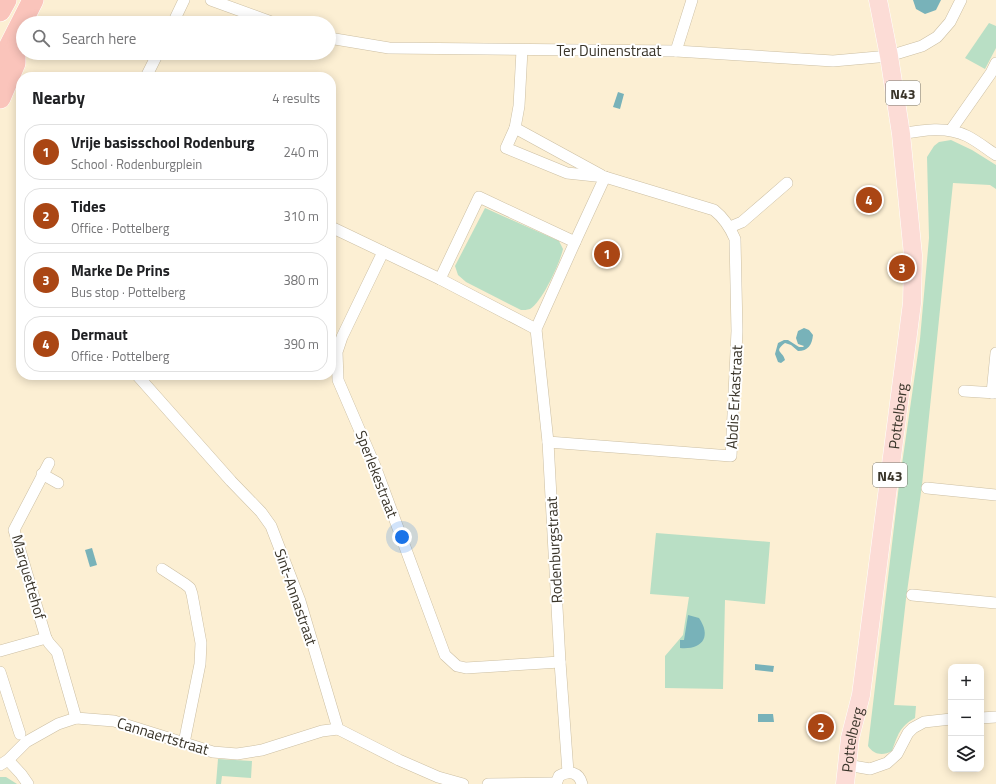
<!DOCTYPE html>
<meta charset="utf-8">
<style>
body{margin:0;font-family:"Titillium Web",sans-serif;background:#f6f6f6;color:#202124}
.controls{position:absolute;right:12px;bottom:12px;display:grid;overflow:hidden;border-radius:8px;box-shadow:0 2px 10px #0003}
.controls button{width:36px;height:36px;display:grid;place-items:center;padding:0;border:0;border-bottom:1px solid #e0e0e0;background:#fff;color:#202124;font:20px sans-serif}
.you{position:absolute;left:402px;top:537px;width:14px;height:14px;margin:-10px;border:3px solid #fff;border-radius:50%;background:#1a73e8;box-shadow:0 0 0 6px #1a73e833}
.badge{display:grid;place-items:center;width:26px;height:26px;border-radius:50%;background:#aa4614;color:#fff;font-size:13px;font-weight:700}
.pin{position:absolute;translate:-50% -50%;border:2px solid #fff;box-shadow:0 1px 4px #0006}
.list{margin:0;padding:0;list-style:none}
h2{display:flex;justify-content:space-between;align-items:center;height:52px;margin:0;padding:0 16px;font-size:17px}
h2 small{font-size:13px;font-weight:400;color:#757577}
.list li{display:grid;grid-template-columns:26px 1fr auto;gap:12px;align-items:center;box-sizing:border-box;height:56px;margin:0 8px 8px;padding:0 8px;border:1px solid #e0e0e0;border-radius:16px}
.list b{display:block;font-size:15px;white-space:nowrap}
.list p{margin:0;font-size:13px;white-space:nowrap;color:#757577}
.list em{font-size:13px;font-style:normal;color:#757577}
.icon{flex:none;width:22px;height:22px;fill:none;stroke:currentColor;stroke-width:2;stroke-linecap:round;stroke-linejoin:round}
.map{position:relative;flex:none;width:996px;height:784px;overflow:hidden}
.search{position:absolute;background:#fff;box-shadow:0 2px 10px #0003;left:16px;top:16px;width:320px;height:44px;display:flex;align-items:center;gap:10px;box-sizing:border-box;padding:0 14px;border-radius:22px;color:#757577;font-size:15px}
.panel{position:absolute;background:#fff;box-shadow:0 2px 10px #0003;left:16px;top:72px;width:320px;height:308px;border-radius:16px}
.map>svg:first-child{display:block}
.green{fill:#b9dfc5}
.water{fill:#78b2b9}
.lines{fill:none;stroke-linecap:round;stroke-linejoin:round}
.street-casing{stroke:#ccbfa3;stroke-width:12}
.primary-casing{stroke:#fff;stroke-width:19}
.highway-casing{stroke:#fff;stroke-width:22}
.street{stroke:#fff;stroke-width:11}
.primary{stroke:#fcdcd6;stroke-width:18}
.highway{stroke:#fac4bb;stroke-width:21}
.labels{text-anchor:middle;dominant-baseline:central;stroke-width:4;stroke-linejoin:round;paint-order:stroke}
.shield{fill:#fff;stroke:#75726a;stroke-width:1}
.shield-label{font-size:14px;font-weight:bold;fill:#3a352a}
.street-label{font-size:15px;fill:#3a352a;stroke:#fff}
</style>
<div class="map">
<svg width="996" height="784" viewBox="0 0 996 784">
<rect width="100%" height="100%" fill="#fcefd3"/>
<g class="green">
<path d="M989,23L996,26V48L985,69L965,58Z"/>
<path d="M951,140L972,150L996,165V189L990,185L953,183L922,485L906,599L894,705L916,706L915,718C899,727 898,735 892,751C883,756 874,755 868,746L899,485L920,339L929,238L927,157L934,146L939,142Z"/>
<path d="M485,208L559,241L563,249C560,263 542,302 530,309C527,310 524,310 521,310L466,282L458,275L455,266Z"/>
<path d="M656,533L770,542L765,604L725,600L723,689L665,688V656L683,635L689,597L650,594Z"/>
<path d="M218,759L252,761L251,778L222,776L221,784H216Z"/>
<path d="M0,777H6L17,784H0Z"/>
</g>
<g class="water">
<path d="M913,0H941L936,10L925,14L916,9Z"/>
<path d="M618,92L624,94L620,109L613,107Z"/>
<path d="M804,328L809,330L813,335C812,345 808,351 798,351L791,345L785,343C773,352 783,351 785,360L781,363L778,362L775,354L778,343L784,340H788L799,347H803L804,346L798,344L796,338L798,331Z"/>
<path d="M92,548L97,565L90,567L85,550Z"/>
<path d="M688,615L699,618C712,637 702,650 680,648V640H684Z"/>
<path d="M755,664L774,666L773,672L755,670Z"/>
<path d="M758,714H773L774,722H758Z"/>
</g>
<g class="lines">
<g class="street-casing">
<g id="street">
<path d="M211,0L274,23"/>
<path d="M173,23L184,0"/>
<path d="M329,38L389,48L676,51L833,61L889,56L922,46L937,37L950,22L961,0"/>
<path d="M522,50L519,106L515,128L601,175"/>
<path d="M676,51L692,0"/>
<path d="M146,77L158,53"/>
<path d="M515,128L506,148L567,173L605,177L714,210C724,218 730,227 735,239L737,331L731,456L548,442"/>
<path d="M951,130L991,73L996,63"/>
<path d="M901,134C922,130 947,126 967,136C977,141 987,149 996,155"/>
<path d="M331,227L440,279L536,329"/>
<path d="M730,227L742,222L787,183"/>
<path d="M383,252L342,337L337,352L338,380L375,466L445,655L457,666L466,668L560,662"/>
<path d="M440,279L479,197L575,242"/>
<path d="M137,375L231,481L261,512L271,526L300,601L338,729L399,760L438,777L463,784"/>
<path d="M964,391L996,393"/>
<path d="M992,393L996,353"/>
<path d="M42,474L58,483"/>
<path d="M927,488L996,495"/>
<path d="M162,569L185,584L190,588L192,594L201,643L200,664L184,743"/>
<path d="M912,595L996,603"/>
<path d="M46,638L14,530L49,463"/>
<path d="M0,651L46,638L49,643L57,652L76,718"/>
<path d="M0,672L20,734"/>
<path d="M981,718L996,717"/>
<path d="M8,760L21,774L28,784"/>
<path d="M0,765L8,760L26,742L58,724L76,718L114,721L213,752L237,754L262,750L322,731L338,729"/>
<path d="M847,765L870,769L887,763L897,754L908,733L913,728L924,722L951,719"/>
<path d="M568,772L560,662L548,442L536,329L575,242L605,177"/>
<path d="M488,784L556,783"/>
<path d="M556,784L559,776C569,770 579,772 582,784"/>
</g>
</g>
<g class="primary-casing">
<g id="primary">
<path id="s1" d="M845,784L850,738L861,695L912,303L913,255L901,134L889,56L878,0"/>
</g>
</g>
<g class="highway-casing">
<g id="highway">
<path d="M0,11L6,0"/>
<path d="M0,65L33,0"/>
<path d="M0,98L15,63V49"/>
</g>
</g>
<use href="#street" class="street"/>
<use href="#primary" class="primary"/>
<use href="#highway" class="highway"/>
</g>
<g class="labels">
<g class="shield">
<rect x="886" y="81" width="34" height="24" rx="3"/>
<rect x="873" y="463" width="34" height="24" rx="3"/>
</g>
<g class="shield-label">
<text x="903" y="93">N43</text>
<text x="890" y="475">N43</text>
</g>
<g class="street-label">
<text x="609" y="50">Ter Duinenstraat</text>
<text transform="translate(734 397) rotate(-87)">Abdis Erkastraat</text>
<text stroke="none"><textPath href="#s1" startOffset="372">Pottelberg</textPath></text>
<text transform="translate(377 474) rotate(69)">Sperlekestraat</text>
<text transform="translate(554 550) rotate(-93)">Rodenburgstraat</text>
<text transform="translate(29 577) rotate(74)">Marquettehof</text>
<text transform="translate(296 597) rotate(71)">Sint-Annastraat</text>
<text transform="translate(163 736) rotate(17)">Cannaertstraat</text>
<text stroke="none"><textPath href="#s1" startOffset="45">Pottelberg</textPath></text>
</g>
</g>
</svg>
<div class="controls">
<button>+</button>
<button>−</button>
<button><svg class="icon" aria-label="layers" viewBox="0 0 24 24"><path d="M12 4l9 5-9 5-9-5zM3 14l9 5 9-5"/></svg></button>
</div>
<div class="you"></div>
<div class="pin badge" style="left:607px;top:254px">1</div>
<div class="pin badge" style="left:821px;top:727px">2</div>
<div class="pin badge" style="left:902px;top:268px">3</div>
<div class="pin badge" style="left:869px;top:200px">4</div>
<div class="search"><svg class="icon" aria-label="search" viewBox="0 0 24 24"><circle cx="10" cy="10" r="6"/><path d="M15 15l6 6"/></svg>Search here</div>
<section class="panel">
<h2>Nearby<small>4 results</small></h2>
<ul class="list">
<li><span class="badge">1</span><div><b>Vrije basisschool Rodenburg</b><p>School · Rodenburgplein</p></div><em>240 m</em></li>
<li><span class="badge">2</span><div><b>Tides</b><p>Office · Pottelberg</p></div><em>310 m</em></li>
<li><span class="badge">3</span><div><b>Marke De Prins</b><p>Bus stop · Pottelberg</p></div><em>380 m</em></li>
<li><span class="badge">4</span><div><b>Dermaut</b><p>Office · Pottelberg</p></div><em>390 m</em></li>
</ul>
</section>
</div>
